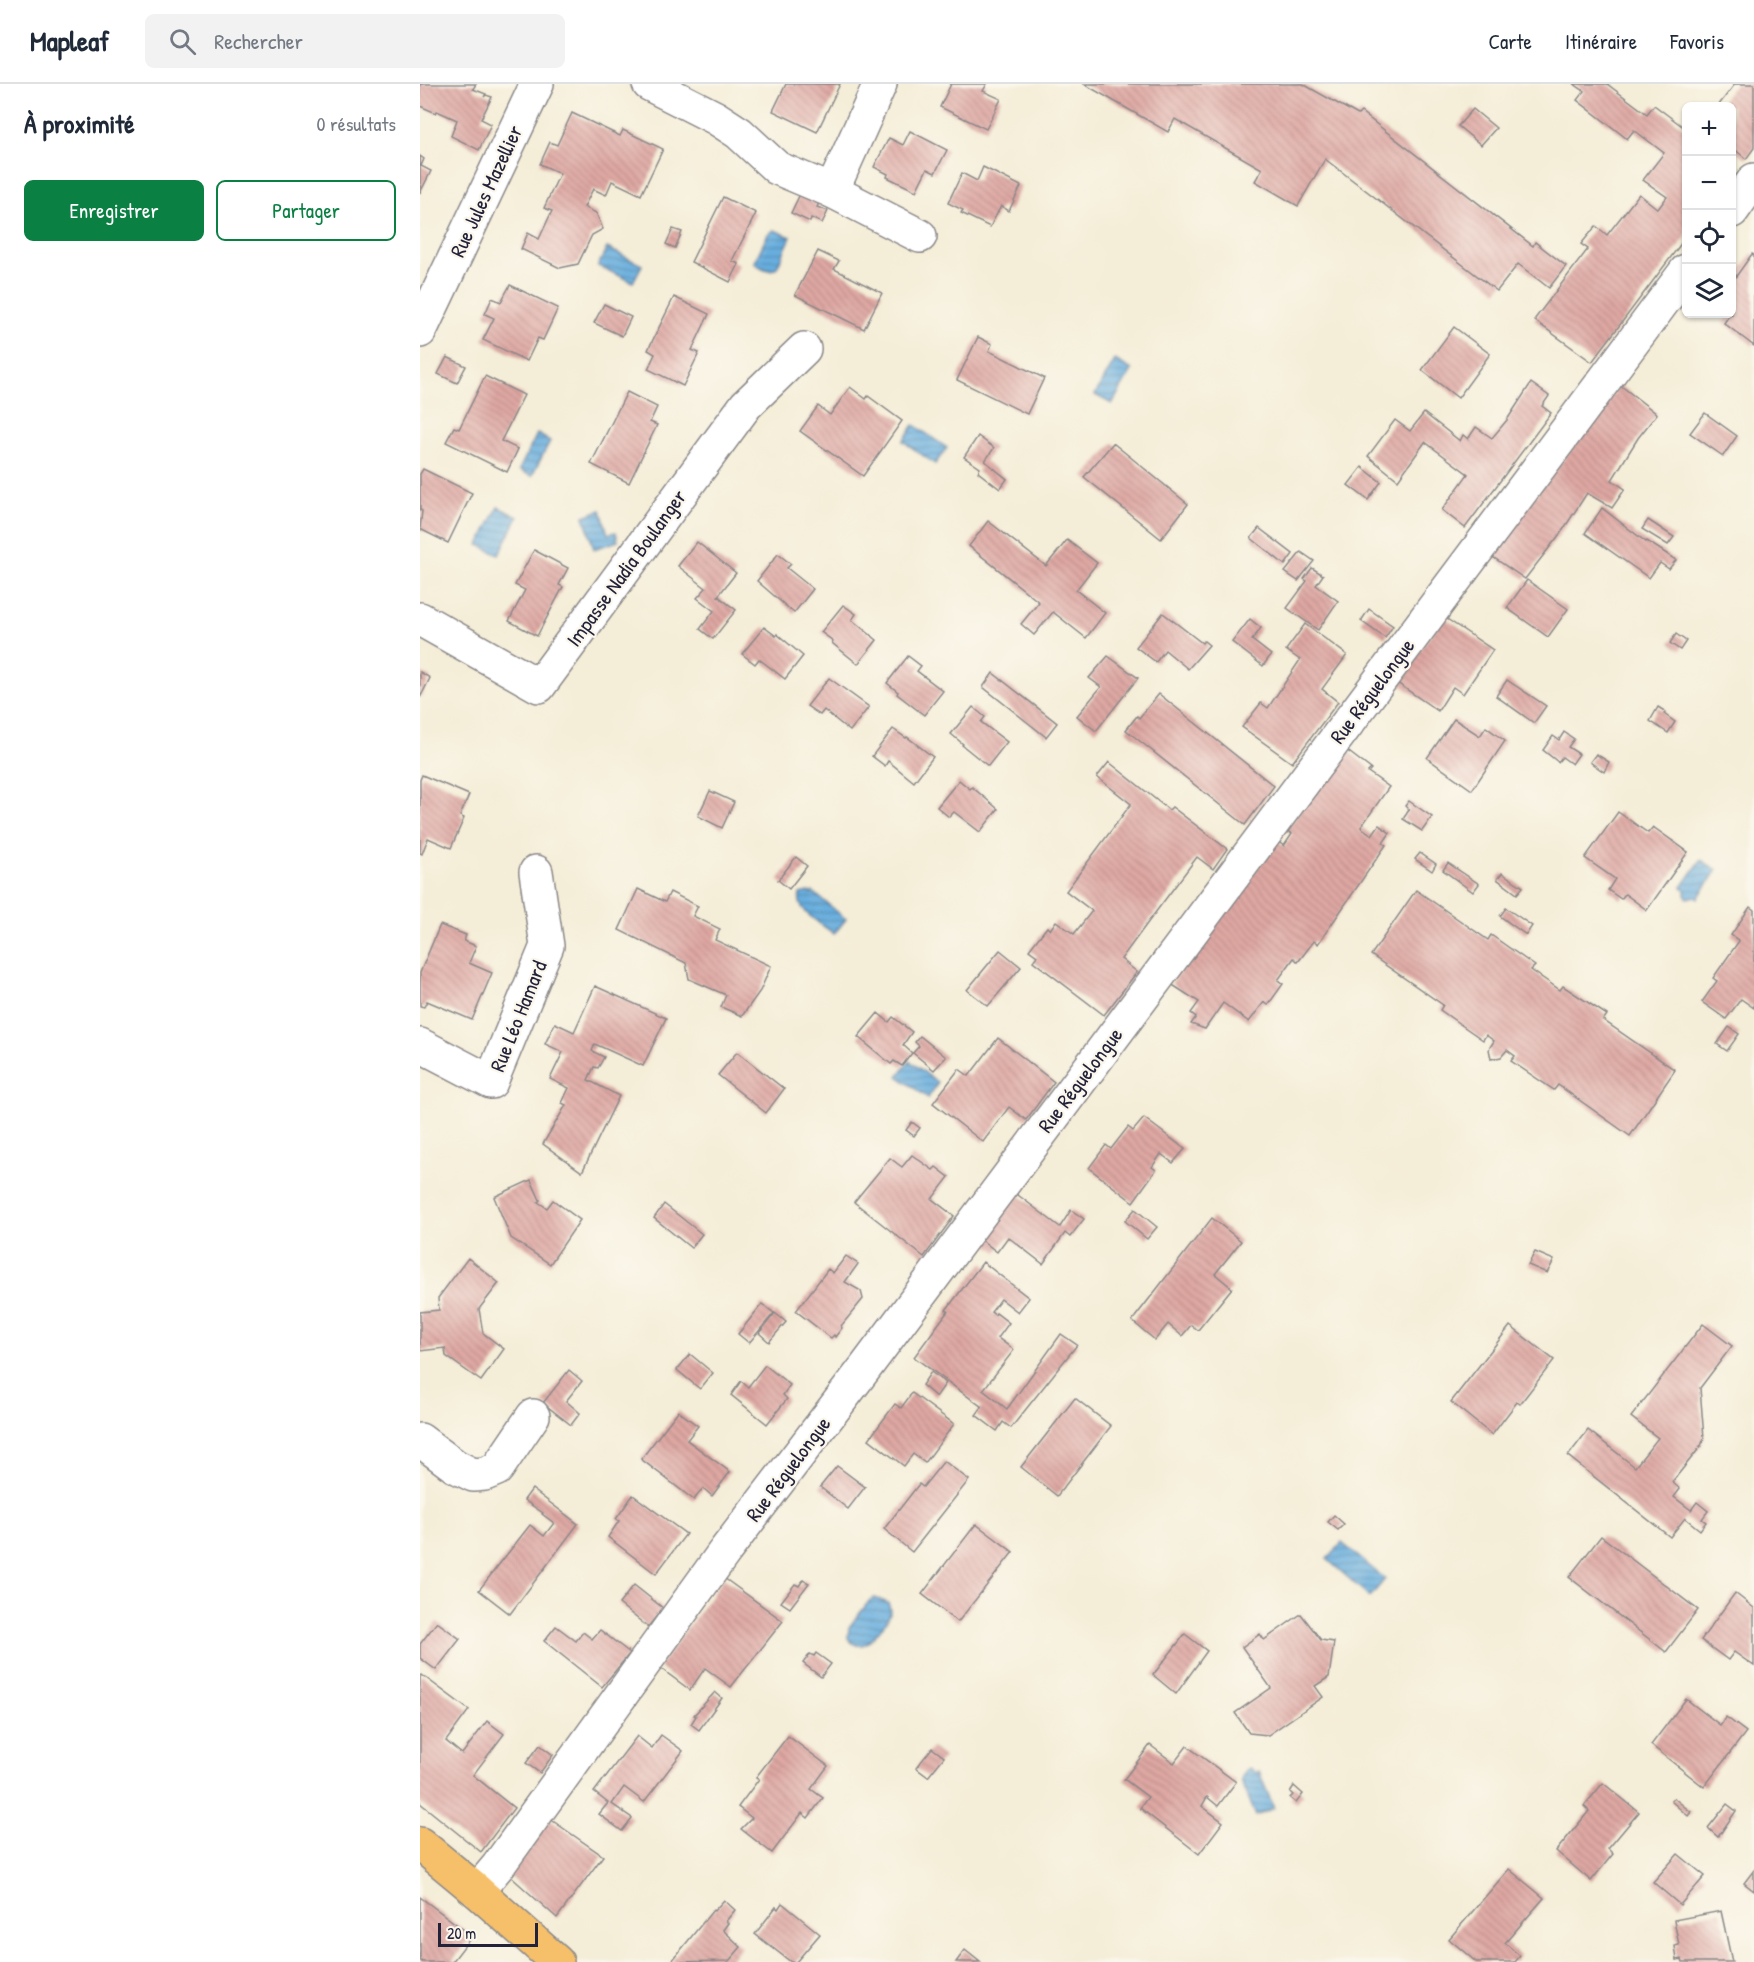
<!DOCTYPE html>
<html lang="fr">
<meta charset="utf-8">
<style>
body{margin:0;font-family:"Patrick Hand",sans-serif;background:#f2f2f3;color:#1f2937}
.controls{position:absolute;right:18px;top:18px;display:grid;overflow:hidden;border-radius:9px;box-shadow:0 2px 4px #0004}
.controls button{width:54px;height:54px;display:grid;place-items:center;padding:0;border:0;border-bottom:2px solid #e0e1e3;background:#fff;color:#1f2937;font:30px sans-serif}
.scale{position:absolute;left:18px;bottom:15px;width:100px;box-sizing:border-box;padding-left:6px;border:3px solid #22223b;border-top:0;font-size:16px;line-height:21px;white-space:nowrap;color:#22223b;-webkit-text-stroke:4px #fbf7ec;paint-order:stroke}
.list{margin:0;padding:0;list-style:none}
h2{display:flex;justify-content:space-between;align-items:center;height:78px;margin:0;padding:0 24px;font-size:26px}
h2 small{font-size:20px;font-weight:400;color:#747a83}
.actions{display:flex;gap:12px;padding:18px 24px}
.actions a{flex:1;padding:14px 0;border:2px solid #0b8043;border-radius:9px;text-align:center;font-size:21px;color:#0b8043}
.actions .main{background:#0b8043;color:#fff}
.icon{flex:none;width:33px;height:33px;fill:none;stroke:currentColor;stroke-width:2;stroke-linecap:round;stroke-linejoin:round}
.map{position:relative;flex:none;width:1334px;height:1878px;overflow:hidden}
header{display:flex;align-items:center;gap:36px;box-sizing:border-box;height:84px;padding:0 30px;background:#fff;border-bottom:2px solid #e0e1e3}
header strong{font-size:28px}
nav{display:flex;gap:33px;margin-inline-start:auto;font-size:21px}
.search{width:420px;height:54px;background:#f2f2f3;display:flex;align-items:center;gap:15px;box-sizing:border-box;padding:0 21px;border-radius:9px;color:#747a83;font-size:22px}
main{display:flex}
aside{flex:1;background:#fff}
.map>svg:first-child{display:block}
.water{fill:url(#water-rules);stroke:#45688c;stroke-width:1.5}
.building{fill:url(#building-back-hatch)}
.lines{fill:none;stroke-linecap:round;stroke-linejoin:round}
.minor-casing{stroke:#8b8889;stroke-width:36}
.major-casing{stroke:#8b8889;stroke-width:36}
.minor{stroke:#fff;stroke-width:33}
.major{stroke:#f6c06b;stroke-width:33}
.labels{text-anchor:middle;dominant-baseline:central;stroke-width:4.5;stroke-linejoin:round;paint-order:stroke}
.street-label{font-size:21px;fill:#22223b;stroke:#fbf7ec}
</style>
<header>
<strong>Mapleaf</strong>
<div class="search"><svg class="icon" aria-label="search" viewBox="0 0 24 24"><circle cx="10" cy="10" r="6"/><path d="M15 15l6 6"/></svg>Rechercher</div>
<nav><a>Carte</a><a>Itinéraire</a><a>Favoris</a></nav>
</header>
<main>
<aside>
<h2>À proximité<small>0 résultats</small></h2>
<ul class="list">
</ul>
<div class="actions"><a class="main">Enregistrer</a><a>Partager</a></div>
</aside>
<div class="map">
<svg width="1334" height="1878" viewBox="0 0 1334 1878">
<defs>
<pattern id="water-rules" width="6" height="5" patternUnits="userSpaceOnUse" patternTransform="scale(1.5)"><rect width="6" height="5" fill="#68aede"/><path d="M0 2.5h6" fill="none" stroke="#558db5"/></pattern>
<pattern id="building-back-hatch" width="6" height="6" patternUnits="userSpaceOnUse" patternTransform="scale(1.5)"><rect width="6" height="6" fill="#dea7a2"/><path d="M-1 5l2 2M0 0l6 6M5-1l2 2" fill="none" stroke="#be8f8c"/></pattern>
</defs>
<rect width="100%" height="100%" fill="#fbf7ec"/>
<filter id="ink" filterUnits="userSpaceOnUse"><feTurbulence type="fractalNoise" baseFrequency=".0167" numOctaves="2"/><feDisplacementMap in="SourceGraphic" scale="12" xChannelSelector="R" yChannelSelector="G"/><feConvolveMatrix kernelMatrix="1 2 1 2 8 2 1 2 1" color-interpolation-filters="sRGB"/></filter>
<filter id="wash" filterUnits="userSpaceOnUse"><feTurbulence type="fractalNoise" baseFrequency=".008" numOctaves="4" result="noise"/><feDisplacementMap in="SourceGraphic" scale="24" xChannelSelector="R" yChannelSelector="G"/><feGaussianBlur stdDeviation="1.35" result="paint"/><feColorMatrix in="noise" values="0 0 0 0 0 0 0 0 0 0 0 0 0 0 0 0 0 1.4 0 .05"/><feComposite in="paint" operator="in"/></filter>
<g filter="url(#wash)">
<rect width="100%" height="100%" fill="#f4edd7"/>
<g class="water">
<path d="M354,146L371,153L357,183C349,190 342,183 334,179L348,150Z"/>
<path d="M187,164L222,181L213,198L178,182Z"/>
<path d="M695,276L712,286L692,320L675,311Z"/>
<path d="M494,341L527,364L515,380L483,357Z"/>
<path d="M117,350L130,357L112,392L99,386Z"/>
<path d="M78,423L98,433L79,471L59,461Z"/>
<path d="M181,426L188,450L196,448L198,457L174,465L164,432Z"/>
<path d="M1281,776L1297,786L1278,814L1275,812L1268,814L1265,811V805L1262,803Z"/>
<path d="M389,808L391,810L393,808L426,835L414,850C402,840 375,827 380,810Z"/>
<path d="M490,977L518,999L508,1014L478,992Z"/>
<path d="M922,1459L965,1495L950,1513L907,1475Z"/>
<path d="M455,1514L468,1519C469,1522 470,1523 470,1528C470,1535 462,1542 458,1548C450,1558 439,1569 428,1554L429,1543L450,1516Z"/>
<path d="M830,1684L836,1689L839,1688L854,1724L836,1732L821,1696L825,1686Z"/>
</g>
<g id="blocks">
<g class="building">
<path d="M0,0H56L53,5L66,10L64,13L66,11L72,13L61,35L71,40L59,66L31,52L37,36L17,27L16,29L0,22Z"/>
<path d="M366,0H420L397,48L353,27Z"/>
<path d="M531,0H567L563,7L581,15L566,45L520,23Z"/>
<path d="M664,0H883L938,31L941,28L1113,162L1115,158L1146,182L1129,204L1098,180L1077,207L905,75L878,122L835,97L842,85L755,35L748,48Z"/>
<path d="M1154,0H1187L1227,30L1234,21L1266,45V153L1172,278L1114,236L1168,165L1161,160L1176,142L1187,151L1219,110L1238,125L1247,113L1223,96L1244,69L1214,46L1207,55L1201,50L1157,16L1164,7Z"/>
<path d="M1315,0H1334V64L1326,75L1312,63V22H1298Z"/>
<path d="M1053,25L1076,44L1061,61L1038,42Z"/>
<path d="M152,29L200,52L203,46L243,65L221,111L192,97L186,111L173,105L164,123L176,129L183,145L172,151L158,180L140,184L101,165L108,149L119,155L132,127L124,124L140,89L120,80L130,58L137,61Z"/>
<path d="M490,47L527,66L515,89L507,85L496,107L467,93L468,90L454,83L469,54L483,61Z"/>
<path d="M0,72L4,75L1,82L11,87L0,109Z"/>
<path d="M563,83L601,102L589,127L581,122L570,143L541,129L543,126L528,119L542,89L557,97Z"/>
<path d="M380,110L399,119L397,123L408,127L402,139L391,134L390,138L371,129Z"/>
<path d="M303,113L336,129L312,177L319,180L310,198L271,178Z"/>
<path d="M253,145L262,148L255,164L246,160Z"/>
<path d="M398,167L419,177L414,185L462,209L444,245L375,211Z"/>
<path d="M1332,170L1334,171V262L1304,239L1310,230H1312V198Z"/>
<path d="M90,201L138,224L123,256L118,254L107,277L63,256L74,234L65,230L72,214L81,218Z"/>
<path d="M254,213L289,230L272,266L279,269L263,302L228,285L235,270L228,266Z"/>
<path d="M184,220L211,233L202,252L174,239Z"/>
<path d="M1034,243L1070,270L1038,314L1002,286Z"/>
<path d="M558,253L572,260L569,267L624,294L607,330L537,296Z"/>
<path d="M27,273L46,282L37,299L18,290Z"/>
<path d="M65,292L104,311L81,357L98,365L87,388L26,358L34,343L39,345Z"/>
<path d="M1111,299L1129,312L1122,322L1131,329L1045,444L1022,426L1048,390L1005,358L978,396L948,372L975,336L990,347L1004,329L1040,357L1043,351L1048,355L1056,343L1072,354L1087,336Z"/>
<path d="M1200,301L1237,330L1218,354L1192,396L1205,405L1192,424L1167,409L1143,446L1105,495L1070,471Z"/>
<path d="M430,303L446,315L448,312L482,337L443,392L380,347L398,322L410,331Z"/>
<path d="M207,308L237,323L230,338L237,341L209,399L171,380Z"/>
<path d="M1285,329L1317,352L1303,372L1270,349Z"/>
<path d="M558,352L574,364L565,377L587,395L580,405L558,388L560,384L544,373Z"/>
<path d="M693,359L768,420L741,455L664,393Z"/>
<path d="M942,383L961,398L948,416L928,401Z"/>
<path d="M3,385L52,409L28,459L0,445L2,427L0,426V390Z"/>
<path d="M1182,424L1226,458L1227,457L1256,476L1249,485L1240,479L1229,494L1165,449Z"/>
<path d="M1228,436L1254,453L1248,461L1222,445Z"/>
<path d="M568,437L626,482L647,456L677,479L656,506L685,529L666,554L633,528L614,551L601,540L619,518L549,462Z"/>
<path d="M839,444L873,470L865,481L831,454Z"/>
<path d="M277,458L316,489L298,512L316,526L293,555L280,545L294,527L277,514L286,504L258,482Z"/>
<path d="M114,466L148,484L139,501L143,503L117,552L89,537L105,506L95,501Z"/>
<path d="M881,468L894,477L878,497L865,488Z"/>
<path d="M358,470L371,480L367,484L393,505L374,529L337,497Z"/>
<path d="M892,484L903,491L896,501L918,517L898,546L867,524L887,497L884,495Z"/>
<path d="M1107,496L1148,525L1128,553L1087,524Z"/>
<path d="M423,521L436,530L432,536L457,556L438,580L412,559L413,557L401,548Z"/>
<path d="M949,525L973,542L965,554L941,537Z"/>
<path d="M743,529L782,559L784,557L789,561L768,585L745,566L736,578L716,563Z"/>
<path d="M1024,533L1073,566L1043,610L1033,603L1018,627L976,598Z"/>
<path d="M830,535L841,544L832,556L851,571L843,582L812,558Z"/>
<path d="M885,540L927,571L902,605L918,618L872,679L822,643L841,619L848,624L880,576L866,566Z"/>
<path d="M344,543L356,552L357,550L383,572L365,595L339,575L335,580L322,570Z"/>
<path d="M1256,550L1266,557L1260,566L1250,559Z"/>
<path d="M488,572L501,582L497,587L523,607L504,631L477,610L478,608L467,599Z"/>
<path d="M688,572L718,594L676,647L657,632L681,603L669,594Z"/>
<path d="M0,588L10,594L0,614Z"/>
<path d="M573,589L637,639L626,653L563,603Z"/>
<path d="M409,594L449,623L430,647L404,626L400,631L387,622Z"/>
<path d="M1087,596L1126,622L1114,639L1076,612Z"/>
<path d="M739,610L854,702L825,741L706,646L717,632L719,634Z"/>
<path d="M553,623L565,633L561,638L587,658L568,682L542,661L543,660L531,650Z"/>
<path d="M1238,623L1246,628L1244,630L1255,638L1248,649L1230,637Z"/>
<path d="M1034,635L1060,652L1066,643L1085,657L1052,706L1007,674Z"/>
<path d="M473,645L486,654L487,653L513,673L494,698L468,677L465,682L452,672Z"/>
<path d="M1144,648L1154,655L1148,663L1159,670L1152,680L1142,673L1138,678L1123,666L1133,652L1139,656Z"/>
<path d="M925,665L951,685L948,688L969,703L941,743L952,751L959,741L970,749L963,759L966,761L898,860L894,857L878,878L874,874L858,896L863,900L848,921L844,918L829,938L803,919L785,945L771,940L776,933L771,929L779,918L751,900L857,757L864,762L872,750L866,746Z"/>
<path d="M1176,670L1189,678L1184,688L1170,678Z"/>
<path d="M689,678L749,726L752,723L807,765L793,785L777,773L729,837L701,875L717,888L684,931L613,877L617,872L609,866L627,843L630,846L636,837L654,850L672,827L646,807L711,720L677,693Z"/>
<path d="M2,691L49,711L40,732L44,734L31,764L8,754L2,770L0,769V696Z"/>
<path d="M539,696L550,705L552,703L578,725L560,748L534,728L529,733L517,723Z"/>
<path d="M290,707L314,718L302,744L278,732Z"/>
<path d="M989,717L1012,733L1002,747L983,735L989,726L985,722Z"/>
<path d="M1198,728L1228,749L1233,743L1268,768L1227,826L1205,810L1201,815L1188,806L1195,795L1165,774Z"/>
<path d="M1000,769L1016,780L1012,787L995,775Z"/>
<path d="M376,773L387,782L369,805L358,796Z"/>
<path d="M1028,779L1059,800L1053,808L1023,786Z"/>
<path d="M1082,789L1103,803L1097,810L1077,795Z"/>
<path d="M218,805L245,818L250,808L278,822L273,832L300,845L295,856L351,882L340,907L322,932L301,923L306,911L269,895L266,879L199,846Z"/>
<path d="M996,806L1068,856L1071,851L1115,882L1111,886L1140,906L1143,902L1187,931L1183,936L1255,986L1210,1052L1138,1001L1134,1006L1091,977L1095,972L1087,966L1081,973L1071,975L1069,965L1074,957L1066,951L1063,956L1037,938L1020,926L1023,921L951,871Z"/>
<path d="M1330,823L1334,826V924L1321,915L1306,935L1282,918L1297,897L1293,894L1319,857L1311,851Z"/>
<path d="M1086,824L1112,842L1106,851L1080,832Z"/>
<path d="M20,841L46,851L44,857L56,862L49,879L72,889L52,936L7,917L4,923L0,922V889Z"/>
<path d="M580,866L601,883L568,922L547,906Z"/>
<path d="M175,902L246,934L223,982L175,960L172,967L184,973L178,984L174,983L168,996L199,1012L162,1088L123,1060L146,1021L142,1019L149,1004L130,995L143,968L125,960L135,939L154,948Z"/>
<path d="M458,929L469,938L473,933L492,948L483,961L492,969L482,982L474,977L471,980L438,953Z"/>
<path d="M1309,943L1319,950L1307,967L1297,960Z"/>
<path d="M500,952L526,973L514,986L493,969L499,962L495,958Z"/>
<path d="M578,954L634,998L606,1036L589,1023L563,1058L513,1019L539,985L549,992Z"/>
<path d="M317,968L364,1005L346,1029L298,991Z"/>
<path d="M724,1034L765,1065L753,1079L741,1070L732,1083L736,1086L713,1118L669,1084L686,1061L691,1065L708,1043L713,1047Z"/>
<path d="M492,1038L500,1044L494,1052L486,1046Z"/>
<path d="M492,1071L513,1086L516,1083L529,1093L512,1115L534,1132L504,1173L434,1118L470,1074L482,1083Z"/>
<path d="M111,1096L120,1116L118,1118L127,1124L133,1116L160,1136L130,1180L91,1154L74,1113Z"/>
<path d="M594,1108L640,1143L651,1126L664,1135L650,1153L645,1149L623,1180L588,1153L577,1168L559,1154Z"/>
<path d="M244,1120L282,1150L271,1164L234,1134Z"/>
<path d="M715,1125L737,1143L727,1155L705,1137Z"/>
<path d="M792,1134L821,1157L795,1190L812,1204L778,1246L771,1241L762,1252L748,1240L735,1256L712,1237Z"/>
<path d="M1115,1168L1134,1176L1127,1189L1108,1181Z"/>
<path d="M426,1172L438,1180L425,1198L441,1207L443,1215L421,1242L422,1244L415,1253L414,1251L411,1254L376,1227L408,1185L413,1189Z"/>
<path d="M48,1174L79,1199L59,1225L63,1249L84,1265L61,1297L26,1272L25,1264L0,1267V1228L19,1226L18,1214Z"/>
<path d="M563,1178L609,1214L598,1228L581,1215L571,1228L575,1231L576,1229L589,1239L578,1254L594,1266L563,1306L587,1325L641,1250L657,1261L591,1344L583,1338L577,1347L556,1331L562,1323L494,1273L528,1227L526,1226Z"/>
<path d="M342,1220L354,1229L329,1259L318,1250Z"/>
<path d="M355,1229L366,1238L349,1258L339,1249Z"/>
<path d="M1283,1240L1312,1262L1280,1304L1284,1354L1281,1362L1252,1398L1260,1405L1254,1413L1271,1426L1277,1418L1288,1427L1282,1435L1286,1438L1280,1446L1265,1434L1250,1453L1148,1372L1168,1346L1215,1383L1238,1354L1211,1333Z"/>
<path d="M1090,1242L1134,1276L1100,1320L1097,1318L1072,1351L1031,1318Z"/>
<path d="M270,1270L293,1289L280,1305L257,1286Z"/>
<path d="M345,1281L370,1301L363,1311L367,1315L347,1340L311,1311L321,1297L328,1303Z"/>
<path d="M149,1286L162,1297L146,1317L160,1329L151,1341L123,1319Z"/>
<path d="M511,1288L526,1299L516,1313L502,1301Z"/>
<path d="M492,1309L534,1340L505,1379L493,1370L484,1382L449,1355L475,1320L481,1324Z"/>
<path d="M655,1314L691,1342L637,1412L601,1383Z"/>
<path d="M258,1327L278,1342L267,1356L310,1388L292,1412L283,1404L274,1416L221,1375Z"/>
<path d="M524,1377L549,1396L492,1468L464,1445L499,1400L503,1403Z"/>
<path d="M417,1382L445,1403L428,1425L400,1403Z"/>
<path d="M112,1405L158,1440L90,1530L59,1506L110,1441L124,1452L134,1439L122,1430L123,1429L104,1416Z"/>
<path d="M213,1411L266,1450L236,1490L188,1453L199,1437L196,1435Z"/>
<path d="M914,1431L924,1440L918,1446L908,1438Z"/>
<path d="M556,1440L593,1468L538,1538L502,1510Z"/>
<path d="M1181,1452L1278,1526L1246,1568L1149,1493Z"/>
<path d="M304,1494L363,1537L311,1603L285,1584L270,1606L239,1583Z"/>
<path d="M383,1496L389,1499L370,1524L361,1518L375,1500L379,1502Z"/>
<path d="M214,1501L243,1524L228,1543L199,1520Z"/>
<path d="M1315,1509L1334,1524V1582L1314,1568L1308,1576L1281,1556Z"/>
<path d="M881,1530L901,1556L914,1558L909,1593L895,1602L903,1613L848,1651L829,1649L815,1629L851,1604L822,1563L840,1550L844,1556Z"/>
<path d="M17,1538L40,1555L16,1586L0,1574V1560Z"/>
<path d="M136,1542L156,1557L163,1548L172,1555L180,1546L210,1569L182,1603L124,1557Z"/>
<path d="M765,1550L787,1567L756,1610L733,1591Z"/>
<path d="M396,1569L411,1580L401,1593L383,1579L390,1570L394,1572Z"/>
<path d="M2,1591L49,1626L26,1657L42,1670L67,1637L84,1650L53,1691L94,1724L61,1768L0,1719V1593Z"/>
<path d="M295,1608L302,1614L279,1646L271,1640L276,1632L274,1631Z"/>
<path d="M1266,1615L1300,1641L1306,1633L1326,1648L1284,1703L1231,1661Z"/>
<path d="M241,1651L263,1667L224,1718L204,1703L192,1720L212,1734L202,1747L179,1730L188,1719L174,1708L217,1652L232,1664Z"/>
<path d="M368,1652L408,1682L391,1705L403,1714L388,1734L382,1729L352,1769L321,1745L332,1734L318,1723L339,1695L336,1693Z"/>
<path d="M120,1661L133,1671L120,1689L106,1679Z"/>
<path d="M730,1661L754,1679L767,1662L816,1698L798,1722L787,1713L782,1722L803,1738L779,1770L720,1724L728,1713L704,1695Z"/>
<path d="M512,1664L524,1673L508,1693L496,1684Z"/>
<path d="M1183,1699L1219,1728L1188,1765L1193,1770L1171,1797L1136,1767L1169,1727L1164,1722Z"/>
<path d="M874,1702L883,1710L876,1719L870,1714L873,1711L870,1708Z"/>
<path d="M1254,1714L1271,1728L1268,1732L1251,1717Z"/>
<path d="M1307,1720L1316,1727L1298,1753L1288,1744Z"/>
<path d="M130,1735L183,1772L137,1834L90,1792Z"/>
<path d="M1258,1770L1285,1792L1260,1821L1233,1798Z"/>
<path d="M1089,1785L1124,1814L1085,1859L1100,1872L1095,1878H1056L1029,1855Z"/>
<path d="M1334,1786V1807L1324,1799Z"/>
<path d="M0,1813L52,1852L32,1878H2L0,1876Z"/>
<path d="M304,1816L315,1826L306,1837L308,1839L303,1846L321,1863L309,1877L251,1878L293,1826L294,1827Z"/>
<path d="M362,1819L400,1850L376,1878H371L335,1850L356,1823L358,1825Z"/>
<path d="M1301,1827L1312,1878H1263L1262,1875L1257,1876L1255,1862L1259,1861L1254,1836Z"/>
<path d="M545,1866L560,1878H536Z"/>
</g>
</g>
</g>
<g filter="url(#ink)">
<use href="#blocks" fill-opacity="0" stroke="#8b8889" stroke-width="1.5"/>
<g class="lines">
<g class="minor-casing">
<g id="minor">
<path d="M229,0L296,34L319,49L357,84L412,107L460,0"/>
<path d="M412,107L500,152"/>
<path d="M1312,127L1334,96"/>
<path d="M0,247L117,0"/>
<path d="M0,535L119,602L326,321L384,265"/>
<path d="M0,961L71,998L127,862L116,788"/>
<path d="M0,1356L35,1382L53,1391L65,1390L77,1385L113,1332"/>
<path d="M57,1807L78,1782L305,1467L445,1284L1266,187"/>
</g>
</g>
<g class="major-casing">
<path id="major" d="M0,1760L57,1807L137,1878"/>
</g>
<use href="#minor" class="minor"/>
<use href="#major" class="major"/>
</g>
</g>
<g class="labels">
<g class="street-label">
<text transform="translate(66 107) rotate(-65)">Rue Jules Mazellier</text>
<text transform="translate(206 484) rotate(-54)">Impasse Nadia Boulanger</text>
<text transform="translate(952 607) rotate(-53)">Rue Réguelongue</text>
<text transform="translate(98 932) rotate(-68)">Rue Léo Hamard</text>
<text transform="translate(660 996) rotate(-53)">Rue Réguelongue</text>
<text transform="translate(368 1385) rotate(-53)">Rue Réguelongue</text>
</g>
</g>
</svg>
<div class="controls">
<button>+</button>
<button>−</button>
<button><svg class="icon" aria-label="locate" viewBox="0 0 24 24"><circle cx="12" cy="12" r="6"/><path d="M12 2v4M12 18v4M2 12h4M18 12h4"/></svg></button>
<button><svg class="icon" aria-label="layers" viewBox="0 0 24 24"><path d="M12 4l9 5-9 5-9-5zM3 14l9 5 9-5"/></svg></button>
</div>
<div class="scale">20 m</div>
</div>
</main>
